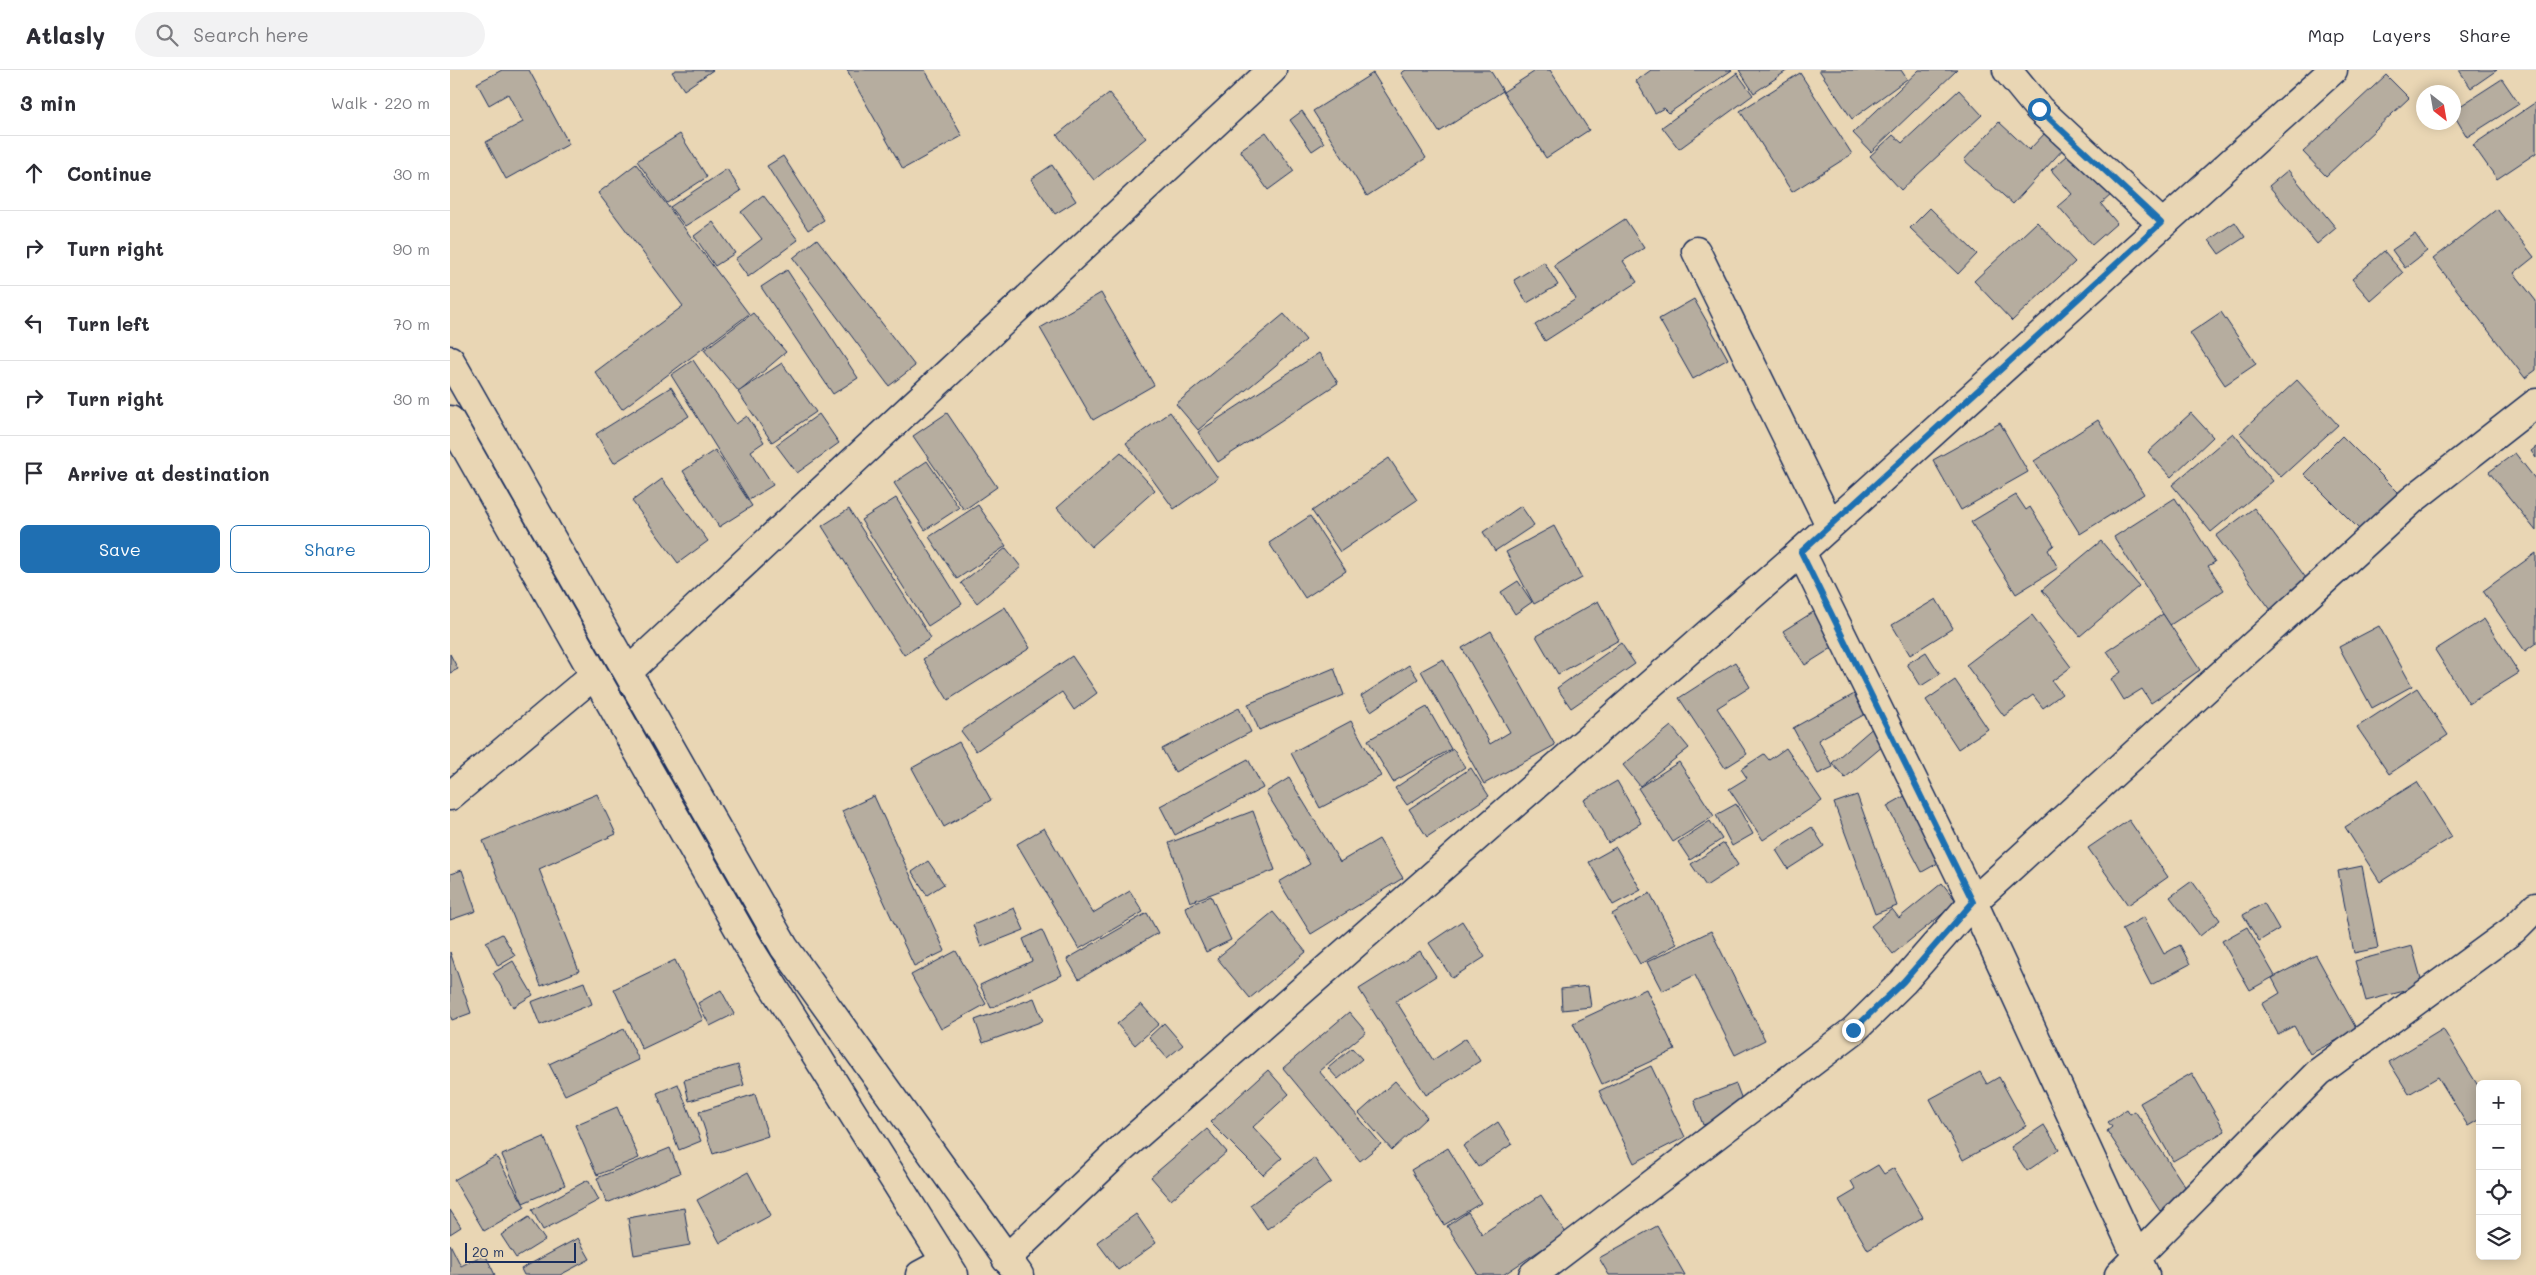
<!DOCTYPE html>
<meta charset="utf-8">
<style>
body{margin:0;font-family:Mali,sans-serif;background:#f2f2f3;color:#2b2b33}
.controls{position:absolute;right:15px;bottom:15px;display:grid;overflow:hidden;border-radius:8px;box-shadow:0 2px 12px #0003}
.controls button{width:45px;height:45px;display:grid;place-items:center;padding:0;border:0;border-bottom:1px solid #e1e1e2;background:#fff;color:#2b2b33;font:25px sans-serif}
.compass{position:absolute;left:1966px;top:15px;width:45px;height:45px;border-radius:50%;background:#fff;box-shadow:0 2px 12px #0003;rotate:149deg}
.scale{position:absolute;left:15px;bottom:12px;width:111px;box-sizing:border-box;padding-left:5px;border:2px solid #1b2f5e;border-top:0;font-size:14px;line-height:18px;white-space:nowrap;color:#1b2f5e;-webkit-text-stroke:4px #e9d6b4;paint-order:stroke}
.stop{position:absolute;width:15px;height:15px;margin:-11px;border:4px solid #1f6fb2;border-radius:50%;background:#fff}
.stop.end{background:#1f6fb2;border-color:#fff;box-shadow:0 1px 5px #0008}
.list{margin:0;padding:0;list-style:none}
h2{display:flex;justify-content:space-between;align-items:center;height:65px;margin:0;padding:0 20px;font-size:21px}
h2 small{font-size:16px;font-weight:400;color:#7c7c81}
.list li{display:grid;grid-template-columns:32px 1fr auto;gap:15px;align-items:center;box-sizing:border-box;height:75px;padding:0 20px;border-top:1px solid #e1e1e2}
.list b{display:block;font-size:19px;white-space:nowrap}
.list em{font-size:16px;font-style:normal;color:#7c7c81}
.actions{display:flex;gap:10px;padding:15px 20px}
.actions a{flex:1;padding:11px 0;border:1px solid #1f6fb2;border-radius:8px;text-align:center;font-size:18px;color:#1f6fb2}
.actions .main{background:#1f6fb2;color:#fff}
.icon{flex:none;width:28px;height:28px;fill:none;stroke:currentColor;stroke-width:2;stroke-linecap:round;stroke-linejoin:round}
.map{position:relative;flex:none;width:2086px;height:1205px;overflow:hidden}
header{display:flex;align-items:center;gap:30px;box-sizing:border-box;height:70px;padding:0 25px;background:#fff;border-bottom:1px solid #e1e1e2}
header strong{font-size:24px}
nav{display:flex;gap:28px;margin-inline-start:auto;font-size:18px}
.search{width:350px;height:45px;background:#f2f2f3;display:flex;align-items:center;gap:12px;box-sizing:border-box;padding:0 18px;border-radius:28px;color:#7c7c81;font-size:19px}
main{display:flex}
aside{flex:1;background:#fff}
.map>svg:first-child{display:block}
.building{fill:#b6ad9f;stroke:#1b2f5e}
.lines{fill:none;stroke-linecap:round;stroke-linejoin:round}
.minor-casing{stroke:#1b2f5e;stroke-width:31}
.major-casing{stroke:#1b2f5e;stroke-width:31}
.minor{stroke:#e9d6b4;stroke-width:28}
.major{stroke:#e9d6b4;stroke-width:28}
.route{stroke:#1f6fb2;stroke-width:6}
</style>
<header>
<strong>Atlasly</strong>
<div class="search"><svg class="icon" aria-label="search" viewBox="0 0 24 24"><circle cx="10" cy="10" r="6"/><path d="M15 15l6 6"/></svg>Search here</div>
<nav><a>Map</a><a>Layers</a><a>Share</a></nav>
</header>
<main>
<aside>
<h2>3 min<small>Walk · 220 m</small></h2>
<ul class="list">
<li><svg class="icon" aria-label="ahead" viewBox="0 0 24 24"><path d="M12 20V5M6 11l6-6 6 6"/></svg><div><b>Continue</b></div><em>30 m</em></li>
<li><svg class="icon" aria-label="right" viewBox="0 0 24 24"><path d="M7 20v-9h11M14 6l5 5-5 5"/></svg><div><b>Turn right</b></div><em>90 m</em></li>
<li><svg class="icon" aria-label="left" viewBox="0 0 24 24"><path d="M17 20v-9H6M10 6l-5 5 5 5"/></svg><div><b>Turn left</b></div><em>70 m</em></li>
<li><svg class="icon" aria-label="right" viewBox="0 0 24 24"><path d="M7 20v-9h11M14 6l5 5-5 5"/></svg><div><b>Turn right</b></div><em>30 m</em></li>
<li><svg class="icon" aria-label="arrive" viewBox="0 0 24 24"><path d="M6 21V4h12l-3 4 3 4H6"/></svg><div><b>Arrive at destination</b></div></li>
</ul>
<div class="actions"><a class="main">Save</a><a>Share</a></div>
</aside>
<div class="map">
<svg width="2086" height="1205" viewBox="0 0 2086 1205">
<rect width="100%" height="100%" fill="#e9d6b4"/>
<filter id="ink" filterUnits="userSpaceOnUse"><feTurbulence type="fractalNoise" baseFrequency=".02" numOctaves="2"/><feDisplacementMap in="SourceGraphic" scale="10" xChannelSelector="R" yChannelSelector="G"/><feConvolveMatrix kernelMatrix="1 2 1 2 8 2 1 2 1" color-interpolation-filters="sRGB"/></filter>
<g filter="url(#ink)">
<g class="building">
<path d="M52,0H79L119,74L56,109L36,72L73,52L58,24L39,35L27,13Z"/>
<path d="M226,0H263L234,20L222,2Z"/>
<path d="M397,0H475L512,66L453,99Z"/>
<path d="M956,0H1040L1053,21L989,62L951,3Z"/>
<path d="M1087,0H1100L1139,60L1096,88L1053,22Z"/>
<path d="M1201,0H1282L1219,43L1214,38L1205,43L1186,11Z"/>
<path d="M1289,0H1338L1304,23Z"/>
<path d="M1369,0H1451L1457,9L1402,49Z"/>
<path d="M1469,0H1507L1421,82L1403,63Z"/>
<path d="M2009,0H2047L2021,18Z"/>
<path d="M923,3L976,88L917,126L863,41Z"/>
<path d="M1287,3L1303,25L1229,79L1212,57Z"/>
<path d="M1350,3L1402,84L1342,122L1290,41Z"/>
<path d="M1936,5L1959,28L1876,106L1853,82Z"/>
<path d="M2052,9L2069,34L2017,67L2004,45V40Z"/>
<path d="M1509,20L1532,45L1451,120L1420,86L1443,65L1452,73Z"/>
<path d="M659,23L696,68L644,110L607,65Z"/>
<path d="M2086,32V83L2047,109L2023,75Z"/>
<path d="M852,41L874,73L862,81L840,50Z"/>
<path d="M1549,52L1579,80L1597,61L1615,77L1563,134L1514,90Z"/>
<path d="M816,62L844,101L818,120L790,80Z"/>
<path d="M230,64L257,107L217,133L187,91Z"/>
<path d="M1625,79L1663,123L1651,134L1667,153L1642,175L1608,136L1622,124L1601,100Z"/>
<path d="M333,86L374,150L358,160L317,96Z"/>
<path d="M186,94L299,244L172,339L145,302L233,236L148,123Z"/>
<path d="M602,95L626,131L605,144L581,109Z"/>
<path d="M277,99L291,121L235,156L220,137Z"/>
<path d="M1838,100L1886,158L1867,174L1819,116Z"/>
<path d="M313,125L348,170L298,207L285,189L312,169L291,142Z"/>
<path d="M1480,138L1527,184L1508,204L1460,158Z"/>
<path d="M2047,139L2084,187L2064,203L2086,231V300L2075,308L1983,189Z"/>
<path d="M1175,149L1194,178L1173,191L1187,212L1095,271L1085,255L1126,229L1104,195Z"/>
<path d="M263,152L285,183L265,196L244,166Z"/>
<path d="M1587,152L1625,192L1562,251L1524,211Z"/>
<path d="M1785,152L1795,167L1769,184L1759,170Z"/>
<path d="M1965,164L1977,181L1955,198L1942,180Z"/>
<path d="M367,169L465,296L439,316L343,188Z"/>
<path d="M1934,181L1953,203L1921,231L1902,209Z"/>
<path d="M1094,192L1108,215L1077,233L1064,210Z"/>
<path d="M337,200L408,308L383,324L311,217Z"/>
<path d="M651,223L704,315L643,350L590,258Z"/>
<path d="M1244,229L1278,289L1243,309L1209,249Z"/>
<path d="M1771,242L1806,294L1775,315L1740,263Z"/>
<path d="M303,243L336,282L289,322L254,280Z"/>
<path d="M834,244L856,270L748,360L726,334Z"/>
<path d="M869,283L888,313L768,392L748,362Z"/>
<path d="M243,290L286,354L297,346L314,372L301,381L323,415L299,430L221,305Z"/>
<path d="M332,293L366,342L322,372L288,322Z"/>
<path d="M1847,310L1888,355L1831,407L1790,363Z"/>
<path d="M221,317L239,346L164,393L146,364Z"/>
<path d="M720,342L768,408L724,439L676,373Z"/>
<path d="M497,343L547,417L514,440L463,366Z"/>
<path d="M1741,343L1763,367L1721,407L1698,382Z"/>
<path d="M369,344L389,373L347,403L326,375Z"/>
<path d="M1648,350L1694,424L1630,464L1584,391Z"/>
<path d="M1550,353L1578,402L1511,440L1483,390Z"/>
<path d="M1783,363L1823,411L1761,462L1722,415Z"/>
<path d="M1892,366L1953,427L1915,465L1854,404Z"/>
<path d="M2086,377V388L2081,381Z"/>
<path d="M265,380L302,436L269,457L233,401Z"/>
<path d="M671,382L705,420L641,477L607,438Z"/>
<path d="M2065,383L2086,410V461L2039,402Z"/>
<path d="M939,388L967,430L890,482L862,441Z"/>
<path d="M477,391L509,438L475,460L444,413Z"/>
<path d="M212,409L258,471L228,493L182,431Z"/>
<path d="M1566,425L1576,440L1580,437L1604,475L1598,480L1608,498L1566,524L1521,452Z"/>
<path d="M446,428L512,534L478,556L411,450Z"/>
<path d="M1725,428L1765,492L1758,496L1774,520L1720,555L1664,467Z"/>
<path d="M528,435L556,476L507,509L479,467Z"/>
<path d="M1071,436L1084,455L1045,481L1033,462Z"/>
<path d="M1804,438L1859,512L1821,540L1766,466Z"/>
<path d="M399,439L481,568L454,585L372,456Z"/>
<path d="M860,446L896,501L855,528L819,473Z"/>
<path d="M1104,456L1132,508L1084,534L1056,482Z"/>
<path d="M1651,471L1689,516L1630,566L1592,520Z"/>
<path d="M556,478L571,497L527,533L511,513Z"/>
<path d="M2086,483V573L2075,581L2033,521Z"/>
<path d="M1068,511L1082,532L1065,544L1051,522Z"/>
<path d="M1486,529L1503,558L1460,585L1442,555Z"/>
<path d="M1148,531L1169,570L1108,604L1086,566Z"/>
<path d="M555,537L580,578L498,630L473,589Z"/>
<path d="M1368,539L1390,573L1355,595L1333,561Z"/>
<path d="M1713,544L1750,600L1701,633L1692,619L1674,630L1661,609L1671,602L1657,581Z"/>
<path d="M1582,545L1621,597L1602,611L1612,624L1593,638L1583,625L1554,646L1516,595Z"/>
<path d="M2034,549L2069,603L2019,634L1985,580Z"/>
<path d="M1929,556L1962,616L1922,638L1889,577Z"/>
<path d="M1041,561L1105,675L1034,714L971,601L993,589L1040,674L1060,662L1012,578Z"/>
<path d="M1171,573L1185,594L1121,638L1107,618Z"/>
<path d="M1476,582L1490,604L1471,616L1457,594Z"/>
<path d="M0,584L8,599L0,603Z"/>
<path d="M622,586L647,623L624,640L612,622L526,681L511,661Z"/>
<path d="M1285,592L1300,617L1267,638L1297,684L1275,698L1229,628Z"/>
<path d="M959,595L968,609L921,641L911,626Z"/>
<path d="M884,598L894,625L809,660L798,634Z"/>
<path d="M1505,610L1538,659L1508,679L1476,630Z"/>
<path d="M1967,618L1998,665L1939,704L1907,657Z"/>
<path d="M1408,622L1419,642L1368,670L1383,697L1368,704L1343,658Z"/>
<path d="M977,637L1001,679L943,712L918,670Z"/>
<path d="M789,638L801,662L725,702L712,679Z"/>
<path d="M901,651L931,706L870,738L841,683Z"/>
<path d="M1426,655L1440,670L1395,708L1382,693Z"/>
<path d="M1221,656L1239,678L1190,716L1173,695Z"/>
<path d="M509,672L541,730L494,757L462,698Z"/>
<path d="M1336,678L1372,731L1313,770L1279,719L1297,708L1291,699L1314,684L1319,690Z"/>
<path d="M1003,679L1015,697L957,735L945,718Z"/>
<path d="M798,689L813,718L725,765L710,736Z"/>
<path d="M1229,692L1264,746L1223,772L1188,718Z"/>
<path d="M1021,698L1039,726L977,767L959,739Z"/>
<path d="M839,708L890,792L929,769L953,808L861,864L829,812L860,794L816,722Z"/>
<path d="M1167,711L1191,753L1158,773L1134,730Z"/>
<path d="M1967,712L2002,767L1930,812L1895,757Z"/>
<path d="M1460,723L1495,789L1472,802L1437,736Z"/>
<path d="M147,724L166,764L89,799L129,901L91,916L33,771Z"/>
<path d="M1407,725L1447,836L1425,844L1384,733Z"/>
<path d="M424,726L495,881L464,896L392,741Z"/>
<path d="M1286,734L1303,764L1282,776L1266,745Z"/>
<path d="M803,741L825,800L740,832L719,773Z"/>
<path d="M1679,750L1718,807L1678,835L1638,778Z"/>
<path d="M1260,751L1272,769L1240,790L1228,772Z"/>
<path d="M1362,757L1374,776L1338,799L1326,780Z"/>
<path d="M594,758L643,843L680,821L693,842L629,879L567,774Z"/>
<path d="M1274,773L1288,795L1256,816L1241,794Z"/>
<path d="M1166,777L1191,820L1163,835L1139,792Z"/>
<path d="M478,791L494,814L477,825L462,802Z"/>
<path d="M1912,796L1928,878L1904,883L1888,801Z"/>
<path d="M12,800L26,841L0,850V804Z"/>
<path d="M1742,811L1770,850L1750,866L1720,827Z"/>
<path d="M1492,813L1507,832L1443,884L1421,856L1442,839L1449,848Z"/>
<path d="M1200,823L1227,874L1190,894L1162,844Z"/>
<path d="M761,826L781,870L756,882L735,837Z"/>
<path d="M1814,833L1829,859L1809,871L1793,845Z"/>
<path d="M564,838L574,860L531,877L523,855Z"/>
<path d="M823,842L856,882L800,928L767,888Z"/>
<path d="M697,843L708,863L629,909L617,889Z"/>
<path d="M1694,847L1714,884L1730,875L1740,894L1701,915L1672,859Z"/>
<path d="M1012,851L1035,887L1002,908L979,873Z"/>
<path d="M1797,857L1825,906L1800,920L1772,871Z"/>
<path d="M592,860L612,905L541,938L530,915L582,891L573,869Z"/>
<path d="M1261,861L1315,970L1285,985L1245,905L1212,921L1197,892Z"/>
<path d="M52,864L65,886L48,896L36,872Z"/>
<path d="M1962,876L1973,916L1916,931L1905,891Z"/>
<path d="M506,881L536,934L491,959L461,905Z"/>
<path d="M970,881L986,906L946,931L983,990L1016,968L1030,991L976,1025L909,919Z"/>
<path d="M0,882L21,943L2,950L0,945Z"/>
<path d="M1866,885L1907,960L1860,984L1844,956L1828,964L1812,934L1830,923L1822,908Z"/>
<path d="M225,890L253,950L192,979L164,919Z"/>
<path d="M63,891L83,925L63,937L43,903Z"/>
<path d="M134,912L142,934L90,955L81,932Z"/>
<path d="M1138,916L1141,937L1112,940L1111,919Z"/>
<path d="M1196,919L1225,980L1152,1014L1123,953Z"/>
<path d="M271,920L284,944L260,956L248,933Z"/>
<path d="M584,928L593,951L533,973L525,950Z"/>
<path d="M691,934L709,954L685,975L667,954Z"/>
<path d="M899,942L916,962L869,1001L931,1074L910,1091L833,998Z"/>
<path d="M714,953L733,975L717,988L699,967Z"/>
<path d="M174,959L189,990L115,1025L99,994Z"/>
<path d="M1993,959L2030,1019V1049L2018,1056L1988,1007L1959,1024L1939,992Z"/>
<path d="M902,978L912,989L888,1009L878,998Z"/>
<path d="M288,995L294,1015L239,1031L234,1010Z"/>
<path d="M1201,996L1235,1067L1184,1093L1149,1021Z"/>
<path d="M818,1000L839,1024L803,1057L832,1088L813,1105L760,1052Z"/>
<path d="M1530,1002L1537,1014L1549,1007L1576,1056L1513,1090L1480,1029Z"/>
<path d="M1742,1003L1775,1061L1723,1091L1690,1033Z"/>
<path d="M945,1011L977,1047L942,1080L909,1043Z"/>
<path d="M228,1014L251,1071L229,1080L207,1023Z"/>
<path d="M1286,1014L1296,1040L1253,1055L1244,1030Z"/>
<path d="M305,1024L318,1066L263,1084L249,1042Z"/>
<path d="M167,1037L189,1088L147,1105L125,1055Z"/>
<path d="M1677,1039L1680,1044L1685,1041L1738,1121L1710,1141L1657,1061L1662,1057L1658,1052Z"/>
<path d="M1048,1052L1062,1074L1028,1097L1013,1076Z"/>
<path d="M1594,1055L1609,1079L1577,1101L1561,1077Z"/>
<path d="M757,1059L777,1082L721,1130L701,1107Z"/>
<path d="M94,1067L115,1115L73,1133L52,1085Z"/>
<path d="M220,1078L230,1103L157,1133L147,1108Z"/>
<path d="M998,1078L1031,1133L994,1155L961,1100Z"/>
<path d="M46,1086L75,1137L34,1161L4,1110Z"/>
<path d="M864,1088L881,1112L817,1159L800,1135Z"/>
<path d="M1428,1095L1434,1104L1444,1098L1473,1147L1418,1180L1389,1130L1406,1120L1401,1111Z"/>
<path d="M298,1102L321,1145L270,1173L247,1130Z"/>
<path d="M138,1110L149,1130L93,1160L82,1140Z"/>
<path d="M1091,1125L1116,1163L1053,1205H1028L997,1156L1018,1142L1032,1164Z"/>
<path d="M234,1138L240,1175L184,1185L178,1148Z"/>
<path d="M0,1140L11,1157L0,1164Z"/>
<path d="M686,1144L706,1173L668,1200L647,1172Z"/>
<path d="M79,1147L95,1170L66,1188L51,1165Z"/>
<path d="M1207,1156L1235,1205H1159L1149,1188Z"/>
<path d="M128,1168L140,1189L110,1205H74L71,1199Z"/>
<path d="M0,1174L11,1196L35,1184L45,1205H0Z"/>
</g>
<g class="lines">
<g class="minor-casing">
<g id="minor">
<path d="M1557,0L1589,39L1711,153"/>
<path d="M1246,181L1380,455"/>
<path d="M1351,482L1523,832L1695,1205"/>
<path d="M179,601L822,0"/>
<path d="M0,726L143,606"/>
<path d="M556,1189L667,1083L1351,482L1883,0"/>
<path d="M470,1205L496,1191"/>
<path d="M1083,1205L1403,961L1453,912L1523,832L1962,430L2086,333"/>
<path d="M1669,1205L1869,1002L2063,860L2086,837"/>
</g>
</g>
<g class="major-casing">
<g id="major">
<path d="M0,290L334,877L569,1205"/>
<path d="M0,350L303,884L504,1205"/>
</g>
</g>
<use href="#minor" class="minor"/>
<use href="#major" class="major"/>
</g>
</g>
<g class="lines" filter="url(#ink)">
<path class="route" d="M1403,960L1453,912L1523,832L1351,482L1711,153L1589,39"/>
</g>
</svg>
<div class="controls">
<button>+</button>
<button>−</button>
<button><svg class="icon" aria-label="locate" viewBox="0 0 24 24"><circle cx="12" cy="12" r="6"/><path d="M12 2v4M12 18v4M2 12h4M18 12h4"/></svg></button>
<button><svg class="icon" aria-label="layers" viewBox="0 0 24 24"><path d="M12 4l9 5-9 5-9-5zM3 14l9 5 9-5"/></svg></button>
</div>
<svg class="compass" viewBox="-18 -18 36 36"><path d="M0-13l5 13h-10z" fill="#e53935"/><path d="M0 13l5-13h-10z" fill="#7c7c81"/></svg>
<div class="scale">20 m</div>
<div class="stop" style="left:1589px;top:39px"></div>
<div class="stop end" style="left:1403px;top:960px"></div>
</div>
</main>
